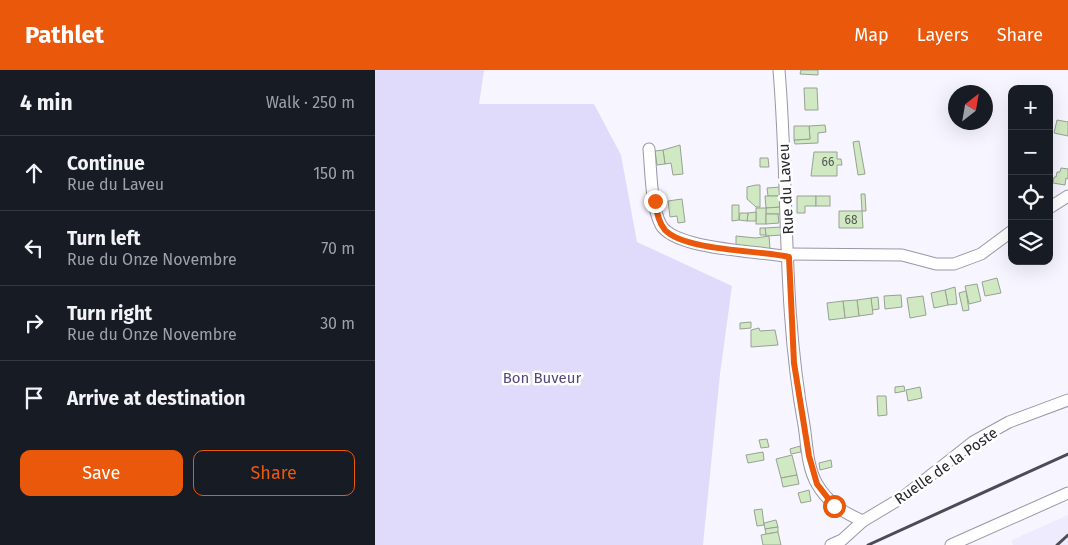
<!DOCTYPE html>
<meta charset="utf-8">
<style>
body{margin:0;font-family:"Fira Sans",sans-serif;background:#242831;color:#f1f3f6}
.controls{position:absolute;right:15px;top:15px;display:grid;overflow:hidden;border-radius:10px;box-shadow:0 5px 20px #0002}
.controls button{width:45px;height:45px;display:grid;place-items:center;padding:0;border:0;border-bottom:1px solid #363941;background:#171b24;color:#f1f3f6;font:25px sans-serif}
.compass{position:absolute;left:573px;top:15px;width:45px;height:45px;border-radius:50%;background:#171b24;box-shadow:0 5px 20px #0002;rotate:31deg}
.stop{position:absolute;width:15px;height:15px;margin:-11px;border:4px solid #ea580c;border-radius:50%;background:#fff}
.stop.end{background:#ea580c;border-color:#fff;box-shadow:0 1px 5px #0008}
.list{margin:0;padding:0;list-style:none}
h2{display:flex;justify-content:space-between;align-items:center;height:65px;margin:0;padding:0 20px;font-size:21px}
h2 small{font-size:16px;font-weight:400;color:#9ea1a6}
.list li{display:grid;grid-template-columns:32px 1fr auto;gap:15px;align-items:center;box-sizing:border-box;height:75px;padding:0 20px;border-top:1px solid #363941}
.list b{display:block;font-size:19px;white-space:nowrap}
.list p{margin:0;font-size:16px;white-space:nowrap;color:#9ea1a6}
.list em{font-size:16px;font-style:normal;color:#9ea1a6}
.actions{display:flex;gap:10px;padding:15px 20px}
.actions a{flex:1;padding:11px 0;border:1px solid #ea580c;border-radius:10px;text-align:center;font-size:18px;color:#ea580c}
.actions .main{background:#ea580c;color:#fff}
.icon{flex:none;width:28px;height:28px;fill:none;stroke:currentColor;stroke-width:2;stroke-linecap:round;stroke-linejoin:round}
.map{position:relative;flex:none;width:693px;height:475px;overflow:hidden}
header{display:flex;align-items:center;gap:30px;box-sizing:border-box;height:70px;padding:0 25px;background:#ea580c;color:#fff}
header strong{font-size:24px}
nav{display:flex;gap:28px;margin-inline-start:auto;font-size:18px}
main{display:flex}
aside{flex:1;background:#171b24}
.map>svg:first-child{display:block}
.built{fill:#eeebfe}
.green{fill:#e1dbfb}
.building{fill:#d1e9c2;stroke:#98a193}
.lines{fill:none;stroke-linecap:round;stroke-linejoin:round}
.street-casing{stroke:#9997a6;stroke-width:13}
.street{stroke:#fff;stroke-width:11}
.rail{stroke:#4d4c53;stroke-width:3}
.route{stroke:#ea580c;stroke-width:6}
.labels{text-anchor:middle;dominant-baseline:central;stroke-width:5;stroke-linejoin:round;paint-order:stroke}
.number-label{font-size:12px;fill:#525852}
.street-label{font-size:15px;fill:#28272d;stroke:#fff}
.park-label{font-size:15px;fill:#54477c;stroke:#fff}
</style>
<header>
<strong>Pathlet</strong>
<nav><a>Map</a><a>Layers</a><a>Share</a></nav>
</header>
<main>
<aside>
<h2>4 min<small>Walk · 250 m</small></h2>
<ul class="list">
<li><svg class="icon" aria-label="ahead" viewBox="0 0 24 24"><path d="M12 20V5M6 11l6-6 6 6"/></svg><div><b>Continue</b><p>Rue du Laveu</p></div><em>150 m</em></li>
<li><svg class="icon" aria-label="left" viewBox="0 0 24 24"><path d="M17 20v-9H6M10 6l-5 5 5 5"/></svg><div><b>Turn left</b><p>Rue du Onze Novembre</p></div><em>70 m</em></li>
<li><svg class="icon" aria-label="right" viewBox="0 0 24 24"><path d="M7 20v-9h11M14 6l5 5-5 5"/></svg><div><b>Turn right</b><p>Rue du Onze Novembre</p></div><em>30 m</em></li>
<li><svg class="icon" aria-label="arrive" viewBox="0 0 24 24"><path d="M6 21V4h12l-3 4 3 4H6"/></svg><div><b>Arrive at destination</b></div></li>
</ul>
<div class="actions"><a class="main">Save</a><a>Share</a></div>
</aside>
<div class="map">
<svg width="693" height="475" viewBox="0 0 693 475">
<rect width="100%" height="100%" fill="#f7f5ff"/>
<path class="built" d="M693,445V475H638L637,470Z"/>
<path class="green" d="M0,0H109L104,34H219L246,85L262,172L357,216L345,304L328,475H0Z"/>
<g class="building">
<path d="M426,0H443V5L425,4Z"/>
<path d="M429,18H442L443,40H430Z"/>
<path d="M682,50L693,52V66L679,63Z"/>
<path d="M450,55L451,62L443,63V73L420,74L419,70L435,69L434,56Z"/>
<path d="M419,56H434L435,69L419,70Z"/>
<path d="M484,71L490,104L483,105L478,72Z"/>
<path d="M305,75L308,104L298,105L296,93L290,94L288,80Z"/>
<path d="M288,80L290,94L282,95L280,81Z"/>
<path d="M439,82H462V89H466L467,95H462V106H436Z"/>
<path d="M385,88H393L394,97H385Z"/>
<path d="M686,98L693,99V109L691,108L690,115L678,113L679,107H681L682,102H685Z"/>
<path d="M381,115H385V137H381L372,129V117Z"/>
<path d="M405,117V126H393L392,118Z"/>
<path d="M486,124H490L491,141H487Z"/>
<path d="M390,126H405L406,137L391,138Z"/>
<path d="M422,126H441V136H430V143H422Z"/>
<rect x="441" y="126" width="14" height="10"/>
<path d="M307,129L310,152L303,153L302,146L295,147L293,131Z"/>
<path d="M357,135H364V150L357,151Z"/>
<path d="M406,137V144H391V138Z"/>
<rect x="381" y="138" width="10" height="16"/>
<path d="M464,141H487L488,158H464Z"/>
<path d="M381,142V151H372L373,143Z"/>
<path d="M365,143H373L372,151L364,150Z"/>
<path d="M391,144H403L404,153L391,154Z"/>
<path d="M406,157L407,165L391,166L390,158Z"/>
<path d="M385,158H390L391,165H385Z"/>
<path d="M361,166L381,168L394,166L395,179L361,175Z"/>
<path d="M622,208L626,223L610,226L607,212Z"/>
<path d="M602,214L606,231L594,234L590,216Z"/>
<path d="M580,217L582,234L573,235L570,220Z"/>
<path d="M570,220L573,235L559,238L556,223Z"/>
<path d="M591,221L594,240L588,241L584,223Z"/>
<path d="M526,225L527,237L510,239L509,226Z"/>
<path d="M548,226L551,245L535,248L532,228Z"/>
<path d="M503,227L504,239L497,240L496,228Z"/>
<path d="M496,228L498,244L484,246L482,230Z"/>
<path d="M482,230L484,246L470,248L468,231Z"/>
<path d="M468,231L470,248L454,250L452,233Z"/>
<path d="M376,252V258L365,259V253Z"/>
<path d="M384,258L385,261L400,260L403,275L376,277V260Z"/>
<path d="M529,316L530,321L520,323V317Z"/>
<path d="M545,317L547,328L533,331L531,320Z"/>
<path d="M502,326H511L512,345L503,346Z"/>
<path d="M392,369L394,377L386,378L384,370Z"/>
<path d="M425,376L426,382L416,384L415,379Z"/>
<path d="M388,382L389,390L373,393L371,385Z"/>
<path d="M417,385L422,405L406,408L401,389Z"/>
<path d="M456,390L457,397L445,400L444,393Z"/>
<path d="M422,405L424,414L408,417L406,408Z"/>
<path d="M434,420L436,431L426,433L423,423Z"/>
<path d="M387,439L389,455L382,456L379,440Z"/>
<path d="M401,450L403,457L390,459L389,453Z"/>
<path d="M403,457V462L391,464L390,459Z"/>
<path d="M403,462L406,475H388L386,465Z"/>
</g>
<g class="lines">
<g class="street-casing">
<g id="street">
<path d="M404,0C414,118 407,238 429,355C432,374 432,397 442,414C453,433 469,443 488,451"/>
<path d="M274,79C276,100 276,137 286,155C300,180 386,181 414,187"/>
<path d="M674,138L693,126"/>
<path d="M414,184L527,185L561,194H579L606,184L637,161"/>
<path d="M456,475L467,470L488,451L528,427L598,372L634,352L693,330"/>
<path d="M576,475L693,423"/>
</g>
</g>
<use href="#street" class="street"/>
<g class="rail">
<path d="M493,475L693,384"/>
<path d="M682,475L693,465"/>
</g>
</g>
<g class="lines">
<path class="route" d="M280,131C282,141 283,152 290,160C310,181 384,180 414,187L419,293L434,386L442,414L459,436"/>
</g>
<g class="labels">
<g class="number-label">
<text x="453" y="92">66</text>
<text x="476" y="150">68</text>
</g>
<g class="street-label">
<text transform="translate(411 119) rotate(-93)">Rue du Laveu</text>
<text transform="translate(571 396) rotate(-35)">Ruelle de la Poste</text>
</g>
<g class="park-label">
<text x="167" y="308">Bon Buveur</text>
</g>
</g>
</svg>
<div class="controls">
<button>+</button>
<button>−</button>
<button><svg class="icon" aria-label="locate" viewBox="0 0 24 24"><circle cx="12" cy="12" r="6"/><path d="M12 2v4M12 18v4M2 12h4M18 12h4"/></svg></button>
<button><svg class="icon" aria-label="layers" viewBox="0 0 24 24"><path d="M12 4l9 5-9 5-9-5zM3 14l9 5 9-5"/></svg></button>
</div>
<svg class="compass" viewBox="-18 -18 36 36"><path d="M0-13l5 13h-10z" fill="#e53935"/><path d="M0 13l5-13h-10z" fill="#9ea1a6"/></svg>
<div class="stop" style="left:459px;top:436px"></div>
<div class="stop end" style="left:280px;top:131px"></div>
</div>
</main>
